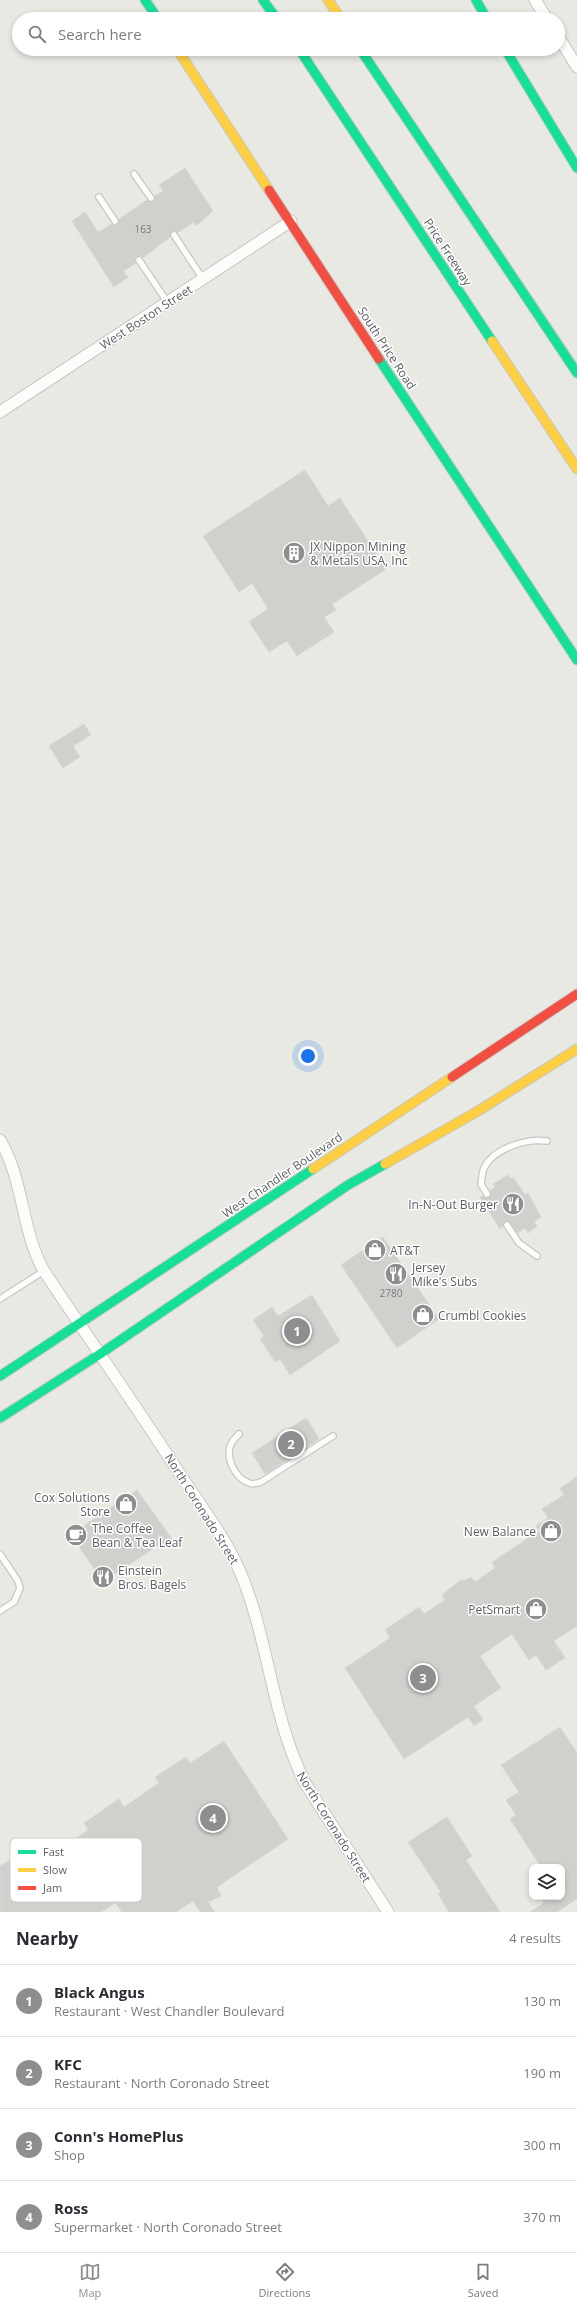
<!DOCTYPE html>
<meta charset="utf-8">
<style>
body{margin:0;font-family:"Open Sans",sans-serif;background:#f7f7f7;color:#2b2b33}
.controls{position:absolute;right:12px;bottom:12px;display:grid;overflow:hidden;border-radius:8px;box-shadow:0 2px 6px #0003}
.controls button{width:36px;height:36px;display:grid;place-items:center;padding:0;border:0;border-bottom:1px solid #e1e1e2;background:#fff;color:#2b2b33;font:20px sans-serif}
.you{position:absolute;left:308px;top:1056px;width:14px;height:14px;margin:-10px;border:3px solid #fff;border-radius:50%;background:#1a73e8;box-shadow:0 0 0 6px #1a73e833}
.badge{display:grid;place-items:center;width:26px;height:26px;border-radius:50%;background:#8c8e90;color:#fff;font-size:13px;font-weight:700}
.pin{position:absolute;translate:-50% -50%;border:2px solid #fff;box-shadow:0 1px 4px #0006}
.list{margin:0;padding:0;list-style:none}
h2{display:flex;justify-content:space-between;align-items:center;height:52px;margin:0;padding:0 16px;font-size:17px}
h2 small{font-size:13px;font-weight:400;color:#7c7c81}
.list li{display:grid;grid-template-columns:26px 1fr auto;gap:12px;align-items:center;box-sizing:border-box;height:72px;padding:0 16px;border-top:1px solid #e1e1e2}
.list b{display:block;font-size:15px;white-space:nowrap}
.list p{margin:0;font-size:13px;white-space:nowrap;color:#7c7c81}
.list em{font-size:13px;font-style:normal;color:#7c7c81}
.icon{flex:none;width:22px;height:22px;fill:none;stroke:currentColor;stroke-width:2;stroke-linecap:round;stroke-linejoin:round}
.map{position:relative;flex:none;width:577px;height:1912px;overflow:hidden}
.search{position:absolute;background:#fff;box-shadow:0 2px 6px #0003;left:12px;right:12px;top:12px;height:44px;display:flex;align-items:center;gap:10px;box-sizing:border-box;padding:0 14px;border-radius:22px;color:#7c7c81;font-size:15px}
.sheet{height:340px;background:#fff}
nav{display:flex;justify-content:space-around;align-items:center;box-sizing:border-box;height:56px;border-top:1px solid #e1e1e2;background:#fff;font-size:11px;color:#7c7c81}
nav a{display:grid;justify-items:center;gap:2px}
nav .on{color:#8c8e90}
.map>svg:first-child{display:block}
.building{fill:#d0d0cd;stroke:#d8d7d3}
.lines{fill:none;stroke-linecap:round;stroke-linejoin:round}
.lane-casing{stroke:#c6c7c6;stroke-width:8}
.street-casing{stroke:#c6c7c6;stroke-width:13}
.fast-casing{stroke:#c5c6c4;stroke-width:11}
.slow-casing{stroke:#c5c6c4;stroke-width:11}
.jam-casing{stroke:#c5c6c4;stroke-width:11}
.lane{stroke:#fcfcfb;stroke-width:5.5}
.street{stroke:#fcfcfb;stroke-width:11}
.fast{stroke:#16e098;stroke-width:9}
.slow{stroke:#ffcf43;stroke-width:9}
.jam{stroke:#f24e42;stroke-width:9}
.labels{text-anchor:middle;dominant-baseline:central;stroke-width:3;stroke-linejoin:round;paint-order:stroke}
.number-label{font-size:10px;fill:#797b7e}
.street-label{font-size:12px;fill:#5a5d62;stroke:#fff}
.poi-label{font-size:12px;fill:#5a5d62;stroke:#fff;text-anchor:start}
.key{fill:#fff;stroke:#ceced0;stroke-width:1}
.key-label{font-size:11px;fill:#5a5d62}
</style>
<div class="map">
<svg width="577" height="1912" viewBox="0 0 577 1912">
<rect width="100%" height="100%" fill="#e9e9e4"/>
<g class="building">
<path d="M185,168L213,211L196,226L194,222L177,233L172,231L170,237L143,258L136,257V263L123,271L128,277L114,287L72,221L85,212L98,232L112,224L117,225L119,219L147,200L154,201L155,196L163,191L159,185Z"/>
<path d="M305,470L328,506L340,498L386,569L332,604L336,610L324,617L334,632L297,656L287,641L269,652L249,622L268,609L252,583L239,592L203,536Z"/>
<path d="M84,724L91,735L73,746L80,757L63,768L49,746Z"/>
<path d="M508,1175L511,1179L513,1177L525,1195L528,1193L541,1217L534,1222L537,1226L528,1233L525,1228L518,1233L507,1221L500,1229L480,1197L483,1196L489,1197L490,1191L495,1187L493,1184Z"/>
<path d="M383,1237L439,1319L397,1348L341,1265Z"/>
<path d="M312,1295L340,1341L290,1375L280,1359L275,1362L260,1339L264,1336L253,1320L272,1307L278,1316Z"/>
<path d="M304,1419H307L319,1439L265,1474L252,1453Z"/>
<path d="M577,1477V1626L554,1641L565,1658L546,1670L536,1655L529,1660L512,1634L480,1656L501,1688L474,1706L483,1720L474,1726L468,1717L404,1759L345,1668L390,1638L385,1630L419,1607L424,1614L445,1600L442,1595L462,1579L464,1581L471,1577L475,1582L495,1568L492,1562L539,1531L536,1526L548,1518L542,1509L564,1495L560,1488Z"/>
<path d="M137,1490L172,1539L161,1546L160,1544L103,1582L76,1542L74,1543L68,1534L77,1527L79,1529Z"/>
<path d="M560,1727L577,1753V1899L557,1912H530L544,1903L540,1897H562V1867H541L510,1819L516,1815L506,1800L519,1792L501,1765Z"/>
<path d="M224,1741L288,1839L217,1887L221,1896L208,1902L215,1912H200L193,1901L176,1912H122L115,1903L101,1912H0V1866L17,1856L22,1865L59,1840L64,1847L88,1830L84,1823L119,1799L124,1807L159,1783L155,1777L186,1757L190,1763Z"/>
<path d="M447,1817L472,1856L466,1860L500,1912H449L438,1894L441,1892L408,1842Z"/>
</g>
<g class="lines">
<g class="lane-casing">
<g id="lane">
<path d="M134,174L151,198"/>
<path d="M99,197L115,221"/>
<path d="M174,235L203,279"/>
<path d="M139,260L168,303"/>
<path d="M487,1194L481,1184C482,1179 482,1173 484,1168C494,1148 527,1138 547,1141"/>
<path d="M507,1225L519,1243L537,1256"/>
<path d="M0,1299L44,1271"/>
<path d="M239,1434C236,1437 233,1440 231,1444C225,1458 235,1478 249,1483C252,1485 257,1483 261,1482L333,1436"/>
<path d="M0,1554L18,1581L20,1588L14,1602L0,1611"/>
</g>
</g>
<g class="street-casing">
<g id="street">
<path d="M535,0L547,19"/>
<path d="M558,36L577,67"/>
<path d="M0,412L291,221"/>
<path d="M0,1140C24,1180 21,1230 44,1271C89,1339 136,1406 180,1474C200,1505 224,1536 239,1569C269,1638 271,1715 305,1783L388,1912"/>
</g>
</g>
<g class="fast-casing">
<g id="fast">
<path d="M145,0L158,19"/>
<path d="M263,0L277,19"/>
<path d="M476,0L487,19"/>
<path d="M299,49L492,341"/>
<path d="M360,49L577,373"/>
<path d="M505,49L577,168"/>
<path d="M379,359L577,660"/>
<path d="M0,1376L313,1169"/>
<path d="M0,1418L100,1354L348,1185L385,1164"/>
</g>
</g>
<g class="slow-casing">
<g id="slow">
<path d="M328,0L341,19"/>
<path d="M177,49L269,190"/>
<path d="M492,341L577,469"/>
<path d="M385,1164L478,1111L577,1049"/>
<path d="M313,1169L452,1077"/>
</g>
</g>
<g class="jam-casing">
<g id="jam">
<path d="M269,190L379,359"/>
<path d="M452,1077L577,994"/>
</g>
</g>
<use href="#lane" class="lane"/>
<use href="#street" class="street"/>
<use href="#fast" class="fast"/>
<use href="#slow" class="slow"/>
<use href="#jam" class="jam"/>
</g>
<defs>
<g id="building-disc" transform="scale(1.15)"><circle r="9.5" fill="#8c8e90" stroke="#fff"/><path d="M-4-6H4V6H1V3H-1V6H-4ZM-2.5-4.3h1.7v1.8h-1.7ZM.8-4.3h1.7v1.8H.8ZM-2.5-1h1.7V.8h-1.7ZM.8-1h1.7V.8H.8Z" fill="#fff"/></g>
<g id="restaurant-disc" transform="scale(1.15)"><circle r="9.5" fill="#8c8e90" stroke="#fff"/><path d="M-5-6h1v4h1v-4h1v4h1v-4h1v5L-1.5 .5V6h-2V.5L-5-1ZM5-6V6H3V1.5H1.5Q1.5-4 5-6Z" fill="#fff"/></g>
<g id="shop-disc" transform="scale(1.15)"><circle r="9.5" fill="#8c8e90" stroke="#fff"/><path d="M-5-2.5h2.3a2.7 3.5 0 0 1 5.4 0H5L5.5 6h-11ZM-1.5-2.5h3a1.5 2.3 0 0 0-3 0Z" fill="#fff"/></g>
<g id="cafe-disc" transform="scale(1.15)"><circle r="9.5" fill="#8c8e90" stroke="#fff"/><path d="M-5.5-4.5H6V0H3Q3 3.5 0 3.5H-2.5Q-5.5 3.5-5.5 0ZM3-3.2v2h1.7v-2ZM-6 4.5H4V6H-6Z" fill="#fff"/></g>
</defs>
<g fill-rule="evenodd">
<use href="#building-disc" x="294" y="553"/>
<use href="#restaurant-disc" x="513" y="1204"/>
<use href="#shop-disc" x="375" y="1250"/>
<use href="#restaurant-disc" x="396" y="1274"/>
<use href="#shop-disc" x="423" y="1315"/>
<use href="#shop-disc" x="126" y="1504"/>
<use href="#shop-disc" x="551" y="1531"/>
<use href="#cafe-disc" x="76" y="1535"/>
<use href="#restaurant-disc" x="103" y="1577"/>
<use href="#shop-disc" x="536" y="1609"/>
</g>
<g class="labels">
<g class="number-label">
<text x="143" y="229">163</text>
<text x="391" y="1293">2780</text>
</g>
<g class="street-label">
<text transform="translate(448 252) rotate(57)">Price Freeway</text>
<text transform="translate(146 317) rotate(-33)">West Boston Street</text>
<text transform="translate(387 348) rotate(57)">South Price Road</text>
<text transform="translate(282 1175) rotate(-34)">West Chandler Boulevard</text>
<text transform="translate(202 1509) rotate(58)">North Coronado Street</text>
<text transform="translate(334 1827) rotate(58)">North Coronado Street</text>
</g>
<g class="poi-label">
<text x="310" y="546">JX Nippon Mining<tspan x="310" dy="14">&amp; Metals USA, Inc</tspan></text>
<text x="498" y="1204" text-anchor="end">In-N-Out Burger</text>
<text x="390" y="1250">AT&amp;T</text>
<text x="412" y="1267">Jersey<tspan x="412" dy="14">Mike's Subs</tspan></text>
<text x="438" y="1315">Crumbl Cookies</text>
<text x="110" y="1497" text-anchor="end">Cox Solutions<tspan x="110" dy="14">Store</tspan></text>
<text x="92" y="1528">The Coffee<tspan x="92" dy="14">Bean &amp; Tea Leaf</tspan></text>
<text x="536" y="1531" text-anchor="end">New Balance</text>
<text x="118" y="1570">Einstein<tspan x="118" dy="14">Bros. Bagels</tspan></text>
<text x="520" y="1609" text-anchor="end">PetSmart</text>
</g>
</g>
<rect x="10" y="1838" width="132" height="64" rx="6" class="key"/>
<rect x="18" y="1850" width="18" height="4" fill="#16e098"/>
<rect x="18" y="1868" width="18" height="4" fill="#ffcf43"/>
<rect x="18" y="1886" width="18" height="4" fill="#f24e42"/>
<g class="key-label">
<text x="43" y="1856">Fast</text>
<text x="43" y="1874">Slow</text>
<text x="43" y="1892">Jam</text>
</g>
</svg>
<div class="controls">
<button><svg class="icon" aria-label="layers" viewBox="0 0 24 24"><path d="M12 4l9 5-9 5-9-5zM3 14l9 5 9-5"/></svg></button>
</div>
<div class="you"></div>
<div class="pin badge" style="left:297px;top:1331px">1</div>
<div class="pin badge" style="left:291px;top:1444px">2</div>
<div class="pin badge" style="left:423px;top:1678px">3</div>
<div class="pin badge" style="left:213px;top:1818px">4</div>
<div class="search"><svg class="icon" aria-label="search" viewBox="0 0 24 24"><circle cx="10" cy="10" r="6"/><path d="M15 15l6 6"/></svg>Search here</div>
</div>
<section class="sheet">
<h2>Nearby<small>4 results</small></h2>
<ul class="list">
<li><span class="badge">1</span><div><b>Black Angus</b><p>Restaurant · West Chandler Boulevard</p></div><em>130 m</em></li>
<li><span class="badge">2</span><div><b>KFC</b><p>Restaurant · North Coronado Street</p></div><em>190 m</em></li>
<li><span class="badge">3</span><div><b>Conn's HomePlus</b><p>Shop</p></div><em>300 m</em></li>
<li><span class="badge">4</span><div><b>Ross</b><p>Supermarket · North Coronado Street</p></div><em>370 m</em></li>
</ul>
</section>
<nav>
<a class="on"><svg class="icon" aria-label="map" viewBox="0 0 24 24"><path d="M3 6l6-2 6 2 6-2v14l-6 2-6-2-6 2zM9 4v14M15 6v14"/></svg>Map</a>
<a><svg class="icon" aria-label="directions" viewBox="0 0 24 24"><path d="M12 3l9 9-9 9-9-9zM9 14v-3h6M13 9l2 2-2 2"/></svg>Directions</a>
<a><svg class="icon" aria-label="saved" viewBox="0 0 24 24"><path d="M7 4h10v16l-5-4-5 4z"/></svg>Saved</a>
</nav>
